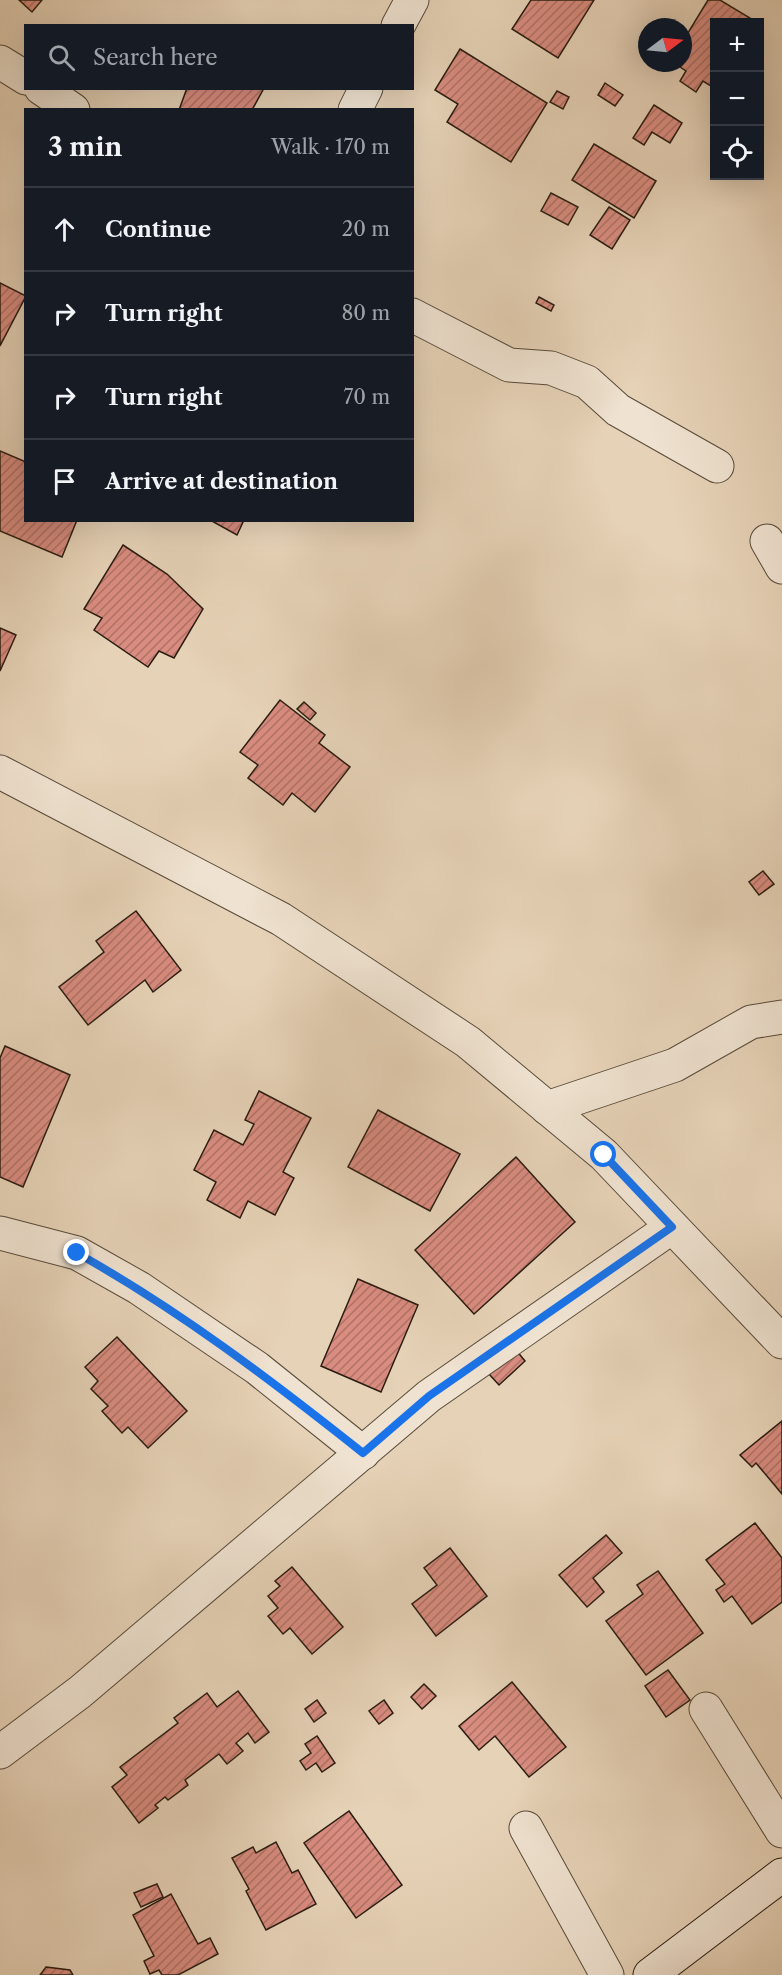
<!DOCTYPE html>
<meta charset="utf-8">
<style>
body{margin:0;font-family:"Libre Caslon Text",serif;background:#20242c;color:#f1f3f6}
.controls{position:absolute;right:18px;top:18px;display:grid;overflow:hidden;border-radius:0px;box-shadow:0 6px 24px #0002}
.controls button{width:54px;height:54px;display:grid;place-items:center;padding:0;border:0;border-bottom:2px solid #363941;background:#171b24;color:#f1f3f6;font:30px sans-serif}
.compass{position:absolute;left:638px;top:18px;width:54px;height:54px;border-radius:50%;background:#171b24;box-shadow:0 6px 24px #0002;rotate:74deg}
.stop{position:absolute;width:18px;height:18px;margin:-14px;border:4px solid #1a73e8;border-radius:50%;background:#fff}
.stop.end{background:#1a73e8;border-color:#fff;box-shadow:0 2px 6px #0008}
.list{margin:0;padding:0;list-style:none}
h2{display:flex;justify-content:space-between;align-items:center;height:78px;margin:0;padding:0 24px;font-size:26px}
h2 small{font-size:20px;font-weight:400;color:#9ea1a6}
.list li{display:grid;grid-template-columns:39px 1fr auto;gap:18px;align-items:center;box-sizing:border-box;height:84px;padding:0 24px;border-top:2px solid #363941}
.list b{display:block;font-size:22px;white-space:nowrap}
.list em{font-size:20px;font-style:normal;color:#9ea1a6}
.icon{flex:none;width:33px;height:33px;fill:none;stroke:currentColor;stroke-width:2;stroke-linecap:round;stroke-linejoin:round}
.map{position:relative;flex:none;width:782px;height:1975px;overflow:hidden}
.search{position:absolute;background:#171b24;box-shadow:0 6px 24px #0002;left:24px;top:24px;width:390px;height:66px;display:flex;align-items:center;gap:15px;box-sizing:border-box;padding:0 21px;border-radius:0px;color:#9ea1a6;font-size:22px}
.panel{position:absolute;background:#171b24;box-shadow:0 6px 24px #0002;left:24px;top:108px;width:390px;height:414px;border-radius:0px}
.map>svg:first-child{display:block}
.building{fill:url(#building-hatch);stroke:#291c11;stroke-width:1.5}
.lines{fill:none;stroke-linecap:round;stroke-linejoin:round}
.street-casing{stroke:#584a3a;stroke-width:35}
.secondary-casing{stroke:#291c11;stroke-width:35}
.street{stroke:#efe2d0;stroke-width:33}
.secondary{stroke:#efe2d0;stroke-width:33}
.route{stroke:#1a73e8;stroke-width:8}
</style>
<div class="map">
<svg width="782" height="1975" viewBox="0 0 782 1975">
<defs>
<pattern id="building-hatch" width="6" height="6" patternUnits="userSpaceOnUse" patternTransform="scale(1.5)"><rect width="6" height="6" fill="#d98c80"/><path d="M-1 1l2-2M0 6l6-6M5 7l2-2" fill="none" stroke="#b07267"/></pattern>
</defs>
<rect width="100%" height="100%" fill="#e6d2b7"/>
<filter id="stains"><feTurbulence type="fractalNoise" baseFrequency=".00333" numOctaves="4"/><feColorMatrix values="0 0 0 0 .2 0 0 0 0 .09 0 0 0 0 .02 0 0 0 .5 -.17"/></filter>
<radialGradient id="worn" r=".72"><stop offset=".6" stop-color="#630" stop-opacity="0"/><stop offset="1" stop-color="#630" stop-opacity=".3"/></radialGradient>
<g class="building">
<path d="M19,0H42L32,12Z"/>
<path d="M531,0H594L558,58L512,29Z"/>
<path d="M708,0H720L755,21L714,22V88L703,81L696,92L680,81L686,71L674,63H683V41Z"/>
<path d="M460,49L547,103L511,162L447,122L458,104L435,90Z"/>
<path d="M605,83L623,95L615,106L598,95Z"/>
<path d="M187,88H264L252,110H179Z"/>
<path d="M557,91L569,97L563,109L550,102Z"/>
<path d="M654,105L682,123L670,143L652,132L644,145L633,138Z"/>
<path d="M594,144L656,181L634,218L572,180Z"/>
<path d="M551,193L578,207L568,225L541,211Z"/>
<path d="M609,207L630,220L612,249L590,235Z"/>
<path d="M0,283L26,296L0,346Z"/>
<path d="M539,297L554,305L551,311L536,303Z"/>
<path d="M0,451L26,462V520H77L62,557L0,531Z"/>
<path d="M210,520H244L237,535Z"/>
<path d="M123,545L167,574L203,609L174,658L159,651L148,667L94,630L102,618L84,609Z"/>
<path d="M0,628L16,635L0,671Z"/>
<path d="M280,700L325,735L319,743L350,767L315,812L292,793L283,805L248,778L258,765L240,752Z"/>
<path d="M304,702L316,713L310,720L297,709Z"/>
<path d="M763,871L774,884L759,895L749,882Z"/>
<path d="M136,911L181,970L153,992L145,980L88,1025L59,987L104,952L96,941Z"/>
<path d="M5,1046L70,1075L23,1187L0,1177V1058Z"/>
<path d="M259,1091L311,1118L283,1172L294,1178L275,1215L248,1201L240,1218L207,1200L216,1182L194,1170L214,1130L243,1145L254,1124L245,1120Z"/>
<path d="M378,1110L460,1154L430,1211L348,1167Z"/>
<path d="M516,1157L575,1222L474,1314L415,1250Z"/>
<path d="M358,1279L418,1305L381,1392L321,1366Z"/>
<path d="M117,1337L187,1411L148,1448L128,1427L122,1433L102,1411L108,1406L91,1389L98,1381L85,1367Z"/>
<path d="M516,1350L525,1361L499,1385L489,1374Z"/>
<path d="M782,1421V1494L756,1463L752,1467L740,1455Z"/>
<path d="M755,1523L782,1558V1602L752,1624L732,1596L724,1602L716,1590L725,1584L706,1560Z"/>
<path d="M606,1535L622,1553L593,1578L604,1592L587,1607L559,1575Z"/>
<path d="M450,1548L487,1596L436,1636L412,1604L437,1585L424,1568Z"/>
<path d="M292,1567L343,1627L312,1654L290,1628L283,1634L268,1616L278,1608L268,1596L280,1586L275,1581Z"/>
<path d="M658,1571L703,1633L646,1675L606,1621L643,1594L637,1585Z"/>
<path d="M668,1670L690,1700L666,1717L645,1686Z"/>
<path d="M512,1682L566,1747L529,1777L495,1736L479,1750L459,1726Z"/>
<path d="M424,1684L436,1696L422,1709L411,1697Z"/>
<path d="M238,1691L269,1732L255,1743L248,1733L236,1743L243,1751L227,1764L219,1754L185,1780L188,1785L168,1800L165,1797L155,1805L158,1808L139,1823L112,1787L127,1775L120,1767L178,1723L174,1718L207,1693L217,1707Z"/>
<path d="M317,1700L326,1713L314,1722L305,1709Z"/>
<path d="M384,1700L393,1713L379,1724L369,1711Z"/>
<path d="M317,1736L335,1763L322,1772L316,1763L306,1770L300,1761L311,1753L305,1744Z"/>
<path d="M349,1811L402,1885L356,1918L304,1843Z"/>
<path d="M276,1842L292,1873L298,1870L316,1904L266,1930L246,1891L249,1889L232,1858L253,1847L256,1853Z"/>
<path d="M157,1884L163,1897L141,1907L134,1893Z"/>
<path d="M171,1894L198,1944L210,1938L218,1954L178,1975H162L159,1970L150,1974L144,1961L154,1956L133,1915Z"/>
<path d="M46,1967L70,1970L73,1975H40Z"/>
</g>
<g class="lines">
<g class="street-casing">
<g id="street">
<path d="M398,26L412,0"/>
<path d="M0,62L26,78"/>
<path d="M41,88L73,110"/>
<path d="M355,110L366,88"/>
<path d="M412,315L509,365L551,368L587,382L618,410L717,466"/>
<path d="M767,541L782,567"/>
<path d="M0,772L281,919L468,1042L604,1155L782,1342"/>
<path d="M547,1108L675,1065L751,1022L782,1017"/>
<path d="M0,1233L77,1253L139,1288L257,1368L363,1453"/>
<path d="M706,1709L782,1831"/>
<path d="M0,1752L80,1692L429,1396L672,1227"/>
<path d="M526,1828L607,1975"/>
</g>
</g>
<g class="secondary-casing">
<path id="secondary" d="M650,1975L782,1875"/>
</g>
<use href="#street" class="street"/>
<use href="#secondary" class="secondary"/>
</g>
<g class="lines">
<path class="route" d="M77,1253C179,1310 271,1380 363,1453L429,1396L672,1227L604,1155"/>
</g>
<rect width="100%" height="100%" filter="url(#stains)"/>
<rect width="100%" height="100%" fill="url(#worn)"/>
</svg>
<div class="controls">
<button>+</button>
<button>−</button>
<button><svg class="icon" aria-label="locate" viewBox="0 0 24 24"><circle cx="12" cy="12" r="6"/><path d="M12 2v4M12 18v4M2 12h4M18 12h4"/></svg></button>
</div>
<svg class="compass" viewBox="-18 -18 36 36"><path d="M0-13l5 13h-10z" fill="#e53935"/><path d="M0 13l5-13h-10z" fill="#9ea1a6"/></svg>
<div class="stop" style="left:604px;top:1155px"></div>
<div class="stop end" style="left:77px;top:1253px"></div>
<div class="search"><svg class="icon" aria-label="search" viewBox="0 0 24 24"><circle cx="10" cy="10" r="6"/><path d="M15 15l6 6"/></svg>Search here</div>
<section class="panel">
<h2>3 min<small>Walk · 170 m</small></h2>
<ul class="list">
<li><svg class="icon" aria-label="ahead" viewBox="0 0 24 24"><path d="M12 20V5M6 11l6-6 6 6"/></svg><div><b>Continue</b></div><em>20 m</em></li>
<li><svg class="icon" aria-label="right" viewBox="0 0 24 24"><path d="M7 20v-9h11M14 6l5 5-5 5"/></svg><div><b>Turn right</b></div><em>80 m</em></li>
<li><svg class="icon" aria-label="right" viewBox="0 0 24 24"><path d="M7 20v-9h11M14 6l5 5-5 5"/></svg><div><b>Turn right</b></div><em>70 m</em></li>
<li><svg class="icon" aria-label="arrive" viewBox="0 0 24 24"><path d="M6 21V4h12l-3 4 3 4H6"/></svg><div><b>Arrive at destination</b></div></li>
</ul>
</section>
</div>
